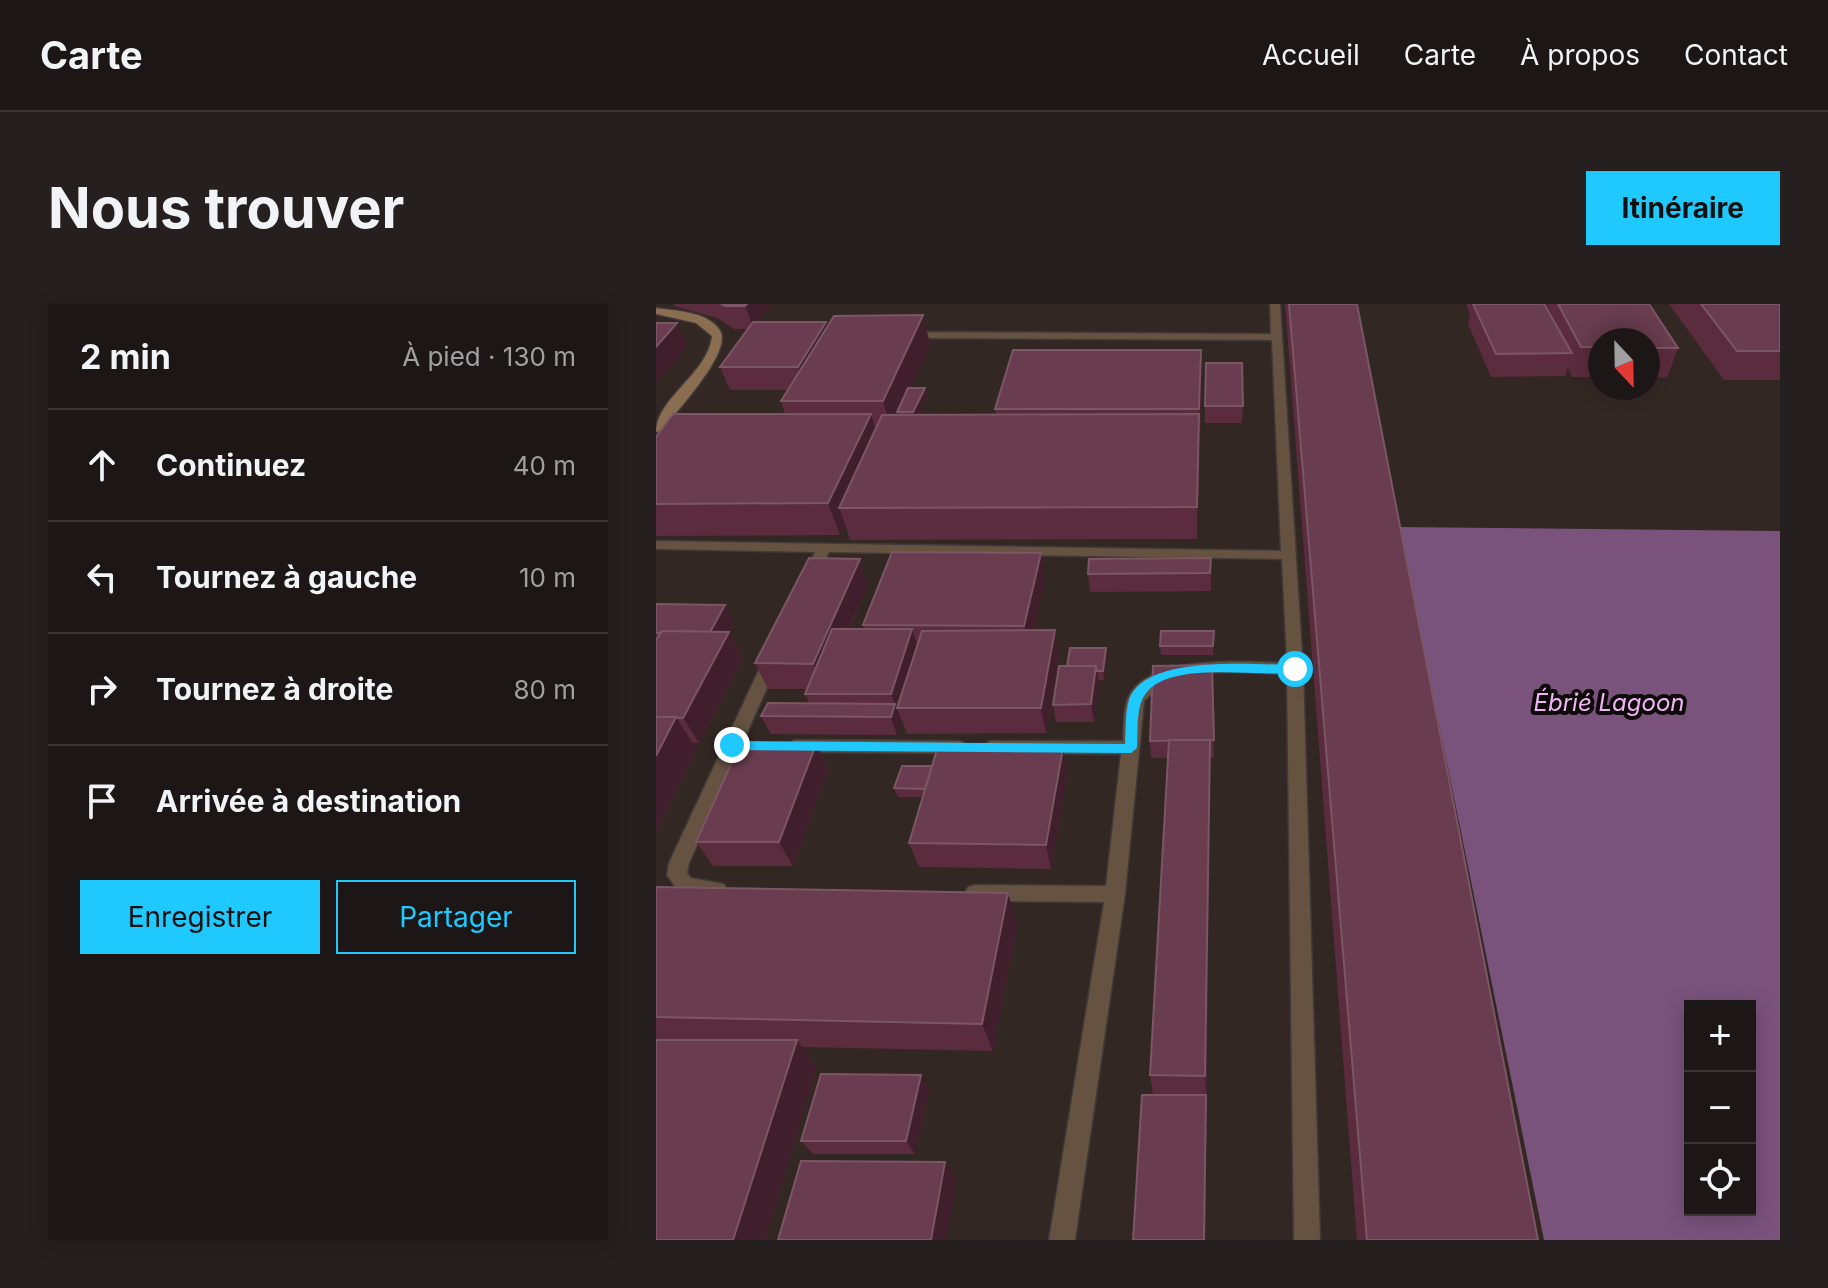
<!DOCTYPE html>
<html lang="fr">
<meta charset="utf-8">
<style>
body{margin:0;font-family:Inter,sans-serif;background:#25201f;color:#f1f3f6}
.controls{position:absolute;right:24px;bottom:24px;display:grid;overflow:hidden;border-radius:0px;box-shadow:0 4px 20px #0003}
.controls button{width:72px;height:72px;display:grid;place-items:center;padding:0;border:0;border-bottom:2px solid #3a3635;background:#1c1716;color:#f1f3f6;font:40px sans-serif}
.compass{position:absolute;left:932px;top:24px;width:72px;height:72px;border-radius:50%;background:#1c1716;box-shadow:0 4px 20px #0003;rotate:158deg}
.stop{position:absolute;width:24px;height:24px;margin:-18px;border:6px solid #1fc9fd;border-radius:50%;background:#fff}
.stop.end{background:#1fc9fd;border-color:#fff;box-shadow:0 2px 8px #0008}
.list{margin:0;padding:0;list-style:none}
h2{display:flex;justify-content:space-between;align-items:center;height:104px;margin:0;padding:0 32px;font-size:34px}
h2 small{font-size:26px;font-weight:400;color:#a09fa1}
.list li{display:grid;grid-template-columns:52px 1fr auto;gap:24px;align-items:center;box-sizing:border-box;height:112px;padding:0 32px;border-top:2px solid #3a3635}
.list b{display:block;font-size:30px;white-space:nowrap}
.list em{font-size:26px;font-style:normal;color:#a09fa1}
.actions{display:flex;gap:16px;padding:24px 32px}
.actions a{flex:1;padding:18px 0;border:2px solid #1fc9fd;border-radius:0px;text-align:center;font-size:28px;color:#1fc9fd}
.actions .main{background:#1fc9fd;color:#111}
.icon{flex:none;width:44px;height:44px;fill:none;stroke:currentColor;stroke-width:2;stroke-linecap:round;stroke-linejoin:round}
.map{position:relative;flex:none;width:1124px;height:936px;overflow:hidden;border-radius:0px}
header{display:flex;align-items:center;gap:48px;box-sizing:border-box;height:112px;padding:0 40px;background:#1c1716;border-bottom:2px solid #3a3635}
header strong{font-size:38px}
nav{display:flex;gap:44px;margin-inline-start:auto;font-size:28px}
.intro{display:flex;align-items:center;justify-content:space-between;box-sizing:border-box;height:192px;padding:0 48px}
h1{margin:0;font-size:56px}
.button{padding:20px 36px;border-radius:0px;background:#1fc9fd;color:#111;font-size:28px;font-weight:700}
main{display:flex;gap:48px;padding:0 48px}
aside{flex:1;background:#1c1716;border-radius:0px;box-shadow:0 4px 20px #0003}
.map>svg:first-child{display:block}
.built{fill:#332724;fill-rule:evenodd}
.water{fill:#7a537d;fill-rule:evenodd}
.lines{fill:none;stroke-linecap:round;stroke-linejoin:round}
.lane-casing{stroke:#3f3938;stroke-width:3}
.secondary-casing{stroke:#3f3938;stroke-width:3}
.lane{fill:#655241;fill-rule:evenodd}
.secondary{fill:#8b6d52;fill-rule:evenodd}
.wall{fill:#5b2b3e}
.shaded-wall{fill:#401e2b}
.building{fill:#693d4f;stroke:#7b5664;stroke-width:2}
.route{fill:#1fc9fd}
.labels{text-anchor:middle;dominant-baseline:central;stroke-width:8;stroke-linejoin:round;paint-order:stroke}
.water-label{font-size:24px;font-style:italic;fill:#f0b4f5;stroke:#0d0a09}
</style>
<header>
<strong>Carte</strong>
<nav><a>Accueil</a><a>Carte</a><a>À propos</a><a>Contact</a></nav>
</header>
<div class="intro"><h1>Nous trouver</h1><a class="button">Itinéraire</a></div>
<main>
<aside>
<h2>2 min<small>À pied · 130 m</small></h2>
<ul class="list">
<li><svg class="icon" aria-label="ahead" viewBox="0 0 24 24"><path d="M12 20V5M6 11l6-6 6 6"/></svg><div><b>Continuez</b></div><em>40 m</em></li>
<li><svg class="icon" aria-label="left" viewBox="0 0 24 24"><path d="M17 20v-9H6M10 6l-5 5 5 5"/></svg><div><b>Tournez à gauche</b></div><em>10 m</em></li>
<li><svg class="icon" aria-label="right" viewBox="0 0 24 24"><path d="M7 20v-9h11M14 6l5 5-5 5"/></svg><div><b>Tournez à droite</b></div><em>80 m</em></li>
<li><svg class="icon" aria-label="arrive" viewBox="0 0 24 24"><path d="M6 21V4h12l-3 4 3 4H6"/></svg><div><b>Arrivée à destination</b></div></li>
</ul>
<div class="actions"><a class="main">Enregistrer</a><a>Partager</a></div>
</aside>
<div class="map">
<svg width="1124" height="936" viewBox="0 0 1124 936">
<rect width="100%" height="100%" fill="#261f1e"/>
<path class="built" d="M0,0H1124V227L744,223L888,936H0ZM944,36H992V84H944Z"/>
<path class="water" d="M743,223L1124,227V936H888ZM1034,702H1094V906H1034Z"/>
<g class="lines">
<g class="lane-casing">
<g id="lane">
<path d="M614,0H624L647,365L664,936H638L631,370C581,369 527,359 488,397L469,590L419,936H393L448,598L319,597L312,595L309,589L312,583L319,581L450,582L465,450L334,449L325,443L334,437H467C468,425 467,406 472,394C492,349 591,358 631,359L626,255L173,248L161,274L154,279L147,274L159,248L0,245V237L625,247L616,36L249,34L244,31L249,28L615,30Z"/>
<path d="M116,350L124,355L33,559L31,569L35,574L68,580L71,586L68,592L61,594L22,587L11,571L13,559L108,355Z"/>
<path d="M138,436L304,437L313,443L304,449L138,448L129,442Z"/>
</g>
</g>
<g class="secondary-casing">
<path id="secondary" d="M0,4C20,7 50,7 63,25C80,45 19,109 5,127L0,128C0,94 52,70 56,32L40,19L0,10Z"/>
</g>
<use href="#lane" class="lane"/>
<use href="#secondary" class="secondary"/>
</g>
<g class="wall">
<path d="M17,0H115L103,18L172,23L274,40L255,84H269L271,92L262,111H340L339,105L545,46L546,76L541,235L194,236L189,220L184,231L0,232V133L129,110L125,97L132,86H74L64,63L92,25H78L61,14L18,2Z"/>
<path d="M629,0H701L882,936H701Z"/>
<path d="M810,0H993L1022,44L1011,74L992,73V36H944V73H916L912,64L909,72L835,73L812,20L814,10Z"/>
<path d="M1013,0H1124V76H1068Z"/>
<path d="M549,102H587L586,119H549Z"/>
<path d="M385,249L389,275L378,326L403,352L390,429L251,430L245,414L246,418L241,431L115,430L105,412L153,399L149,390L151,385H112L99,359L212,280L194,325H209L207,321Z"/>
<path d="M555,254V287L434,288L432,270Z"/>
<path d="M0,300L78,319L73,328L86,354L43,439H37L40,445L0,527Z"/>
<path d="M558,327L557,351H505L504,342Z"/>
<path d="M451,353L448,376H442L438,418H400L397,401L411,362Z"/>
<path d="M556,361L558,453L554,454L549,936H477L497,791L494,771L512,454H495L494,437Z"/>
<path d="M160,440L172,466L137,562H57L40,538Z"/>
<path d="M411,469L395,565L263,563L253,539L267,493H242L238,484Z"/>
<path d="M0,583L361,619L337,747L146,743L161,763L109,936H0Z"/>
<path d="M273,785L259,850H157L145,837Z"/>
</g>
<g class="shaded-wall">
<path d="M91,0H115L98,25L89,2Z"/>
<path d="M267,11L274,40L244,108H241L242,113L236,128L227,97Z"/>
<path d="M170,18L177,41L150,87L142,63Z"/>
<path d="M21,19L31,42L0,79V43Z"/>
<path d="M545,46L546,76L544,136L543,105Z"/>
<path d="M269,84L271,92L260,117L257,108Z"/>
<path d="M215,110L224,141L183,204L189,220L184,231L172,199Z"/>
<path d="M543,110L544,141L541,235V203Z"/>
<path d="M385,249L389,275L373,348L368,322Z"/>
<path d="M204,255L212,280L168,385L157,360Z"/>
<path d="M69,301L78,319L62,348L53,330Z"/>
<path d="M256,325L265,351L241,404L246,418L241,431L235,413L239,401L235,390Z"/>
<path d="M399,326L403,352L390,429L385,404Z"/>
<path d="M73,328L86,354L43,439L27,414Z"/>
<path d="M450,344L451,353L448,376L447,367Z"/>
<path d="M440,362L443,380L438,418L435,400Z"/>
<path d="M20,413L40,445L0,527V452Z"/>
<path d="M554,436V462L550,792L549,772Z"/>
<path d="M160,440L172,466L137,562L123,538Z"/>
<path d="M407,444L411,469L395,565L390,541Z"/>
<path d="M352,589L361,619L337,747L326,720Z"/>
<path d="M141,736L161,763L109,936H77Z"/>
<path d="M265,771L273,785L259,850L250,837Z"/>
<path d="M550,791L549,936H548Z"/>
<path d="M289,858L301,876L290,936H275Z"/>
</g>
<g class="building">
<path d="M65,0H91L89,2H69Z"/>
<path d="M633,0H701L882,936H711Z"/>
<path d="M817,0H888L916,49L840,50Z"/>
<path d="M902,0H993L1022,44H992V36H944V43H925Z"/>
<path d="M1045,0H1124V47H1081Z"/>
<path d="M267,11L227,97H125L178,12Z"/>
<path d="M97,18H170L142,63H64Z"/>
<path d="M0,19H21L0,43Z"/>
<path d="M357,46H545L543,105H339Z"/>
<path d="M550,59H586L587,102H549Z"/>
<path d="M252,84H269L257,108H241Z"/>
<path d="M17,110H215L172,199L0,200V133Z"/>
<path d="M543,110L541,203L183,204L226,111Z"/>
<path d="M236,248L385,249L368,322L207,321Z"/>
<path d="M153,254L204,255L157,360L99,359Z"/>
<path d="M555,254L554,269L432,270L433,255Z"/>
<path d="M0,300L69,301L54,328L6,327L4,329H0Z"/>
<path d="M176,325H256L235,390H149Z"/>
<path d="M399,326L385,404H241L266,327Z"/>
<path d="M6,327L73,328L27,414L0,413V336Z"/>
<path d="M505,327H558L557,342H504Z"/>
<path d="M414,344H450L447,367H441L440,362H411Z"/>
<path d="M556,361L558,436L494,437L497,362Z"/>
<path d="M403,362H440L435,400L397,401Z"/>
<path d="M112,399L239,400L235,413L105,412Z"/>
<path d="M0,413H20L0,452Z"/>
<path d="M513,436H554L549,772L494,771Z"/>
<path d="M84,440H160L123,538H40Z"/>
<path d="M282,442L407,444L390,541L253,539Z"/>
<path d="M246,462H276L269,485L238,484Z"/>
<path d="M0,583L352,589L326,720L0,713Z"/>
<path d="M0,736H141L77,936H0Z"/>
<path d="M165,770L265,771L250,837H145Z"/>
<path d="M486,791H550L548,936H477Z"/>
<path d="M145,857L289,858L275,936H122Z"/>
</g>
<path class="route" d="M639,361L645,365L643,368C604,375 508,353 487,394C480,407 482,430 481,444L475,449L76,446L70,441L76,437L469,440C470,426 469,408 473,396C489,349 600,361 639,361Z"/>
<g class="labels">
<g class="water-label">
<text x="953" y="398">Ébrié Lagoon</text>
</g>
</g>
</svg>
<div class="controls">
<button>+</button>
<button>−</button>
<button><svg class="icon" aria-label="locate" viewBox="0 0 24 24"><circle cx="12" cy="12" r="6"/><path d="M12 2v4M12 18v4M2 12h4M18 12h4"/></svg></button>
</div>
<svg class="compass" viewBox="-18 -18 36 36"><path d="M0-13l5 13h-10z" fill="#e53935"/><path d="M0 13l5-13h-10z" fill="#a09fa1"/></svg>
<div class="stop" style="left:639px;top:365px"></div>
<div class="stop end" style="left:76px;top:441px"></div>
</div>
</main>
